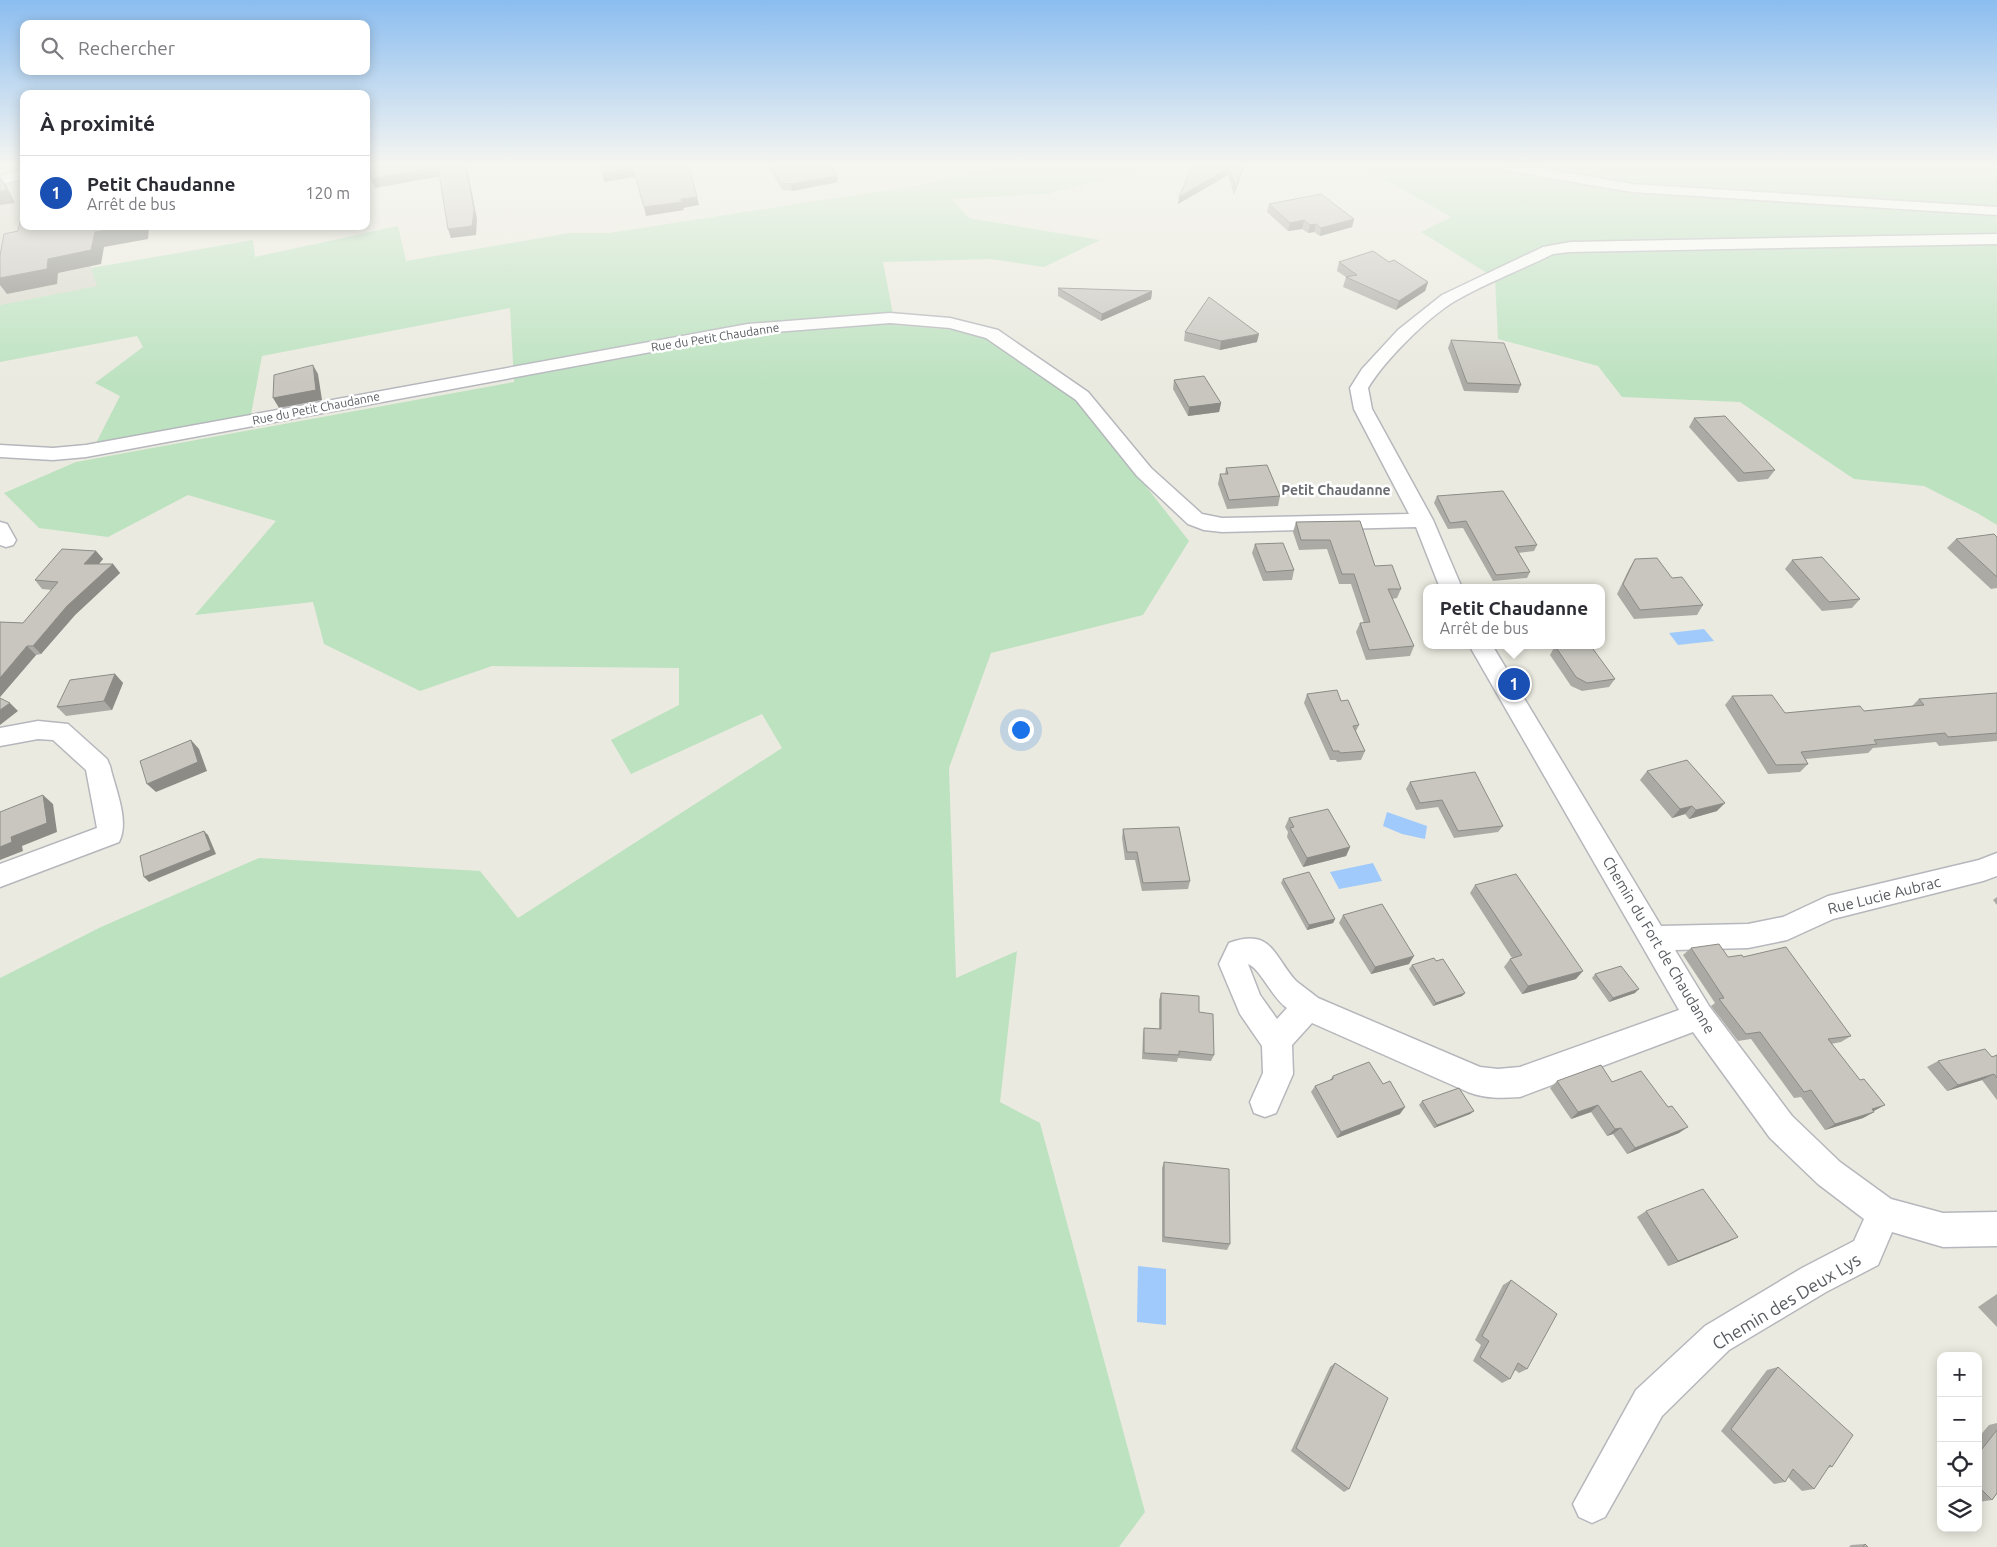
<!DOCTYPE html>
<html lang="fr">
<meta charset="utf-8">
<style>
body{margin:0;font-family:Ubuntu,sans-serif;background:#f7f7f7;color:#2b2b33}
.controls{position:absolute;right:15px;bottom:15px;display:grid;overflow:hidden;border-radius:10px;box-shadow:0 2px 12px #0003}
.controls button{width:45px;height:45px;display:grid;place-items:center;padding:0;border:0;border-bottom:1px solid #e1e1e2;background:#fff;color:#2b2b33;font:25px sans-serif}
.you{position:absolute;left:1020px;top:729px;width:18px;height:18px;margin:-12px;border:4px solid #fff;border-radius:50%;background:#1a73e8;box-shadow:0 0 0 8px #1a73e833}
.badge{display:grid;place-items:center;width:32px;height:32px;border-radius:50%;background:#e04f31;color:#fff;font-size:16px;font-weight:700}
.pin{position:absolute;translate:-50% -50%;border:2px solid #fff;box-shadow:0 1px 5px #0006}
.popup{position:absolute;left:1423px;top:584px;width:182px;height:65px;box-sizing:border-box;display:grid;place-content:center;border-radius:10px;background:#fff;filter:drop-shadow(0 1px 4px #0005);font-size:16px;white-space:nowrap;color:#7c7c81}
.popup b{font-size:19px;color:#2b2b33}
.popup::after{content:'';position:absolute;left:50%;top:100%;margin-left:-10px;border:10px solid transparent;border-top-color:#fff}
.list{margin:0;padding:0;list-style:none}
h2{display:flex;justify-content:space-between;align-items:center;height:65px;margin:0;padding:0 20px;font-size:21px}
h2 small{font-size:16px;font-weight:400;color:#7c7c81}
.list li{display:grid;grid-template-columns:32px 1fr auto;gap:15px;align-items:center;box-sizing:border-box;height:75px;padding:0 20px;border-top:1px solid #e1e1e2}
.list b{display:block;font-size:19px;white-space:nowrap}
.list p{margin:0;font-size:16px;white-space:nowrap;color:#7c7c81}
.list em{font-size:16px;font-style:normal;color:#7c7c81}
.icon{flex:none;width:28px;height:28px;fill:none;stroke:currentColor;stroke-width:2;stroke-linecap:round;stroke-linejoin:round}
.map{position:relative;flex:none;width:1997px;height:1547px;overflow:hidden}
.search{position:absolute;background:#fff;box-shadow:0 2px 12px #0003;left:20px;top:20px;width:350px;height:55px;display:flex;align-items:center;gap:12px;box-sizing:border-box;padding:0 18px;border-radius:10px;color:#7c7c81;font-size:19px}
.panel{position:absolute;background:#fff;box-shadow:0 2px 12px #0003;left:20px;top:90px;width:350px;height:140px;border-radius:10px}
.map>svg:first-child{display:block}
.education{fill:#dbd9ce}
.green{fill:#bce2c0}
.water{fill:#a0cafb}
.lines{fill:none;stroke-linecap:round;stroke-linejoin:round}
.minor-casing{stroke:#b5b7bc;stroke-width:3}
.minor{fill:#fff;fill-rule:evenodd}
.wall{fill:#acaaa4}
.shaded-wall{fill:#8c8b86}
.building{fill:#c8c6bf;stroke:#8c8b86}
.labels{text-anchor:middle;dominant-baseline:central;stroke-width:5;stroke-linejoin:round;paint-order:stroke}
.far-street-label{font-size:12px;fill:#585b60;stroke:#fff}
.far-neighbourhood-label{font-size:14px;font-weight:bold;fill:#6a6d72;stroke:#fff}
.street-label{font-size:15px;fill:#585b60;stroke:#fff}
.near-street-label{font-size:18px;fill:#585b60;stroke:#fff}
</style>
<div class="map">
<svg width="1997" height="1547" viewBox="0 0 1997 1547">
<rect width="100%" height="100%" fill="#ebeae0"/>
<path class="education" d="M24,178V226L93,255L91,268L98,286L0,305V186Z"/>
<g class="green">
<path d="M998,167H1148V169L1046,194L952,199L969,218L1100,240L1044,267L991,259L883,262L895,325L980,332L1081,404L1189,541L1143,615L991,653L949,768L956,978L1017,951L1000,1102L1040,1123L1145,1512L1119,1547H0V978L101,927L259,858L480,871L518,918L782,748L762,714L631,774L611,740L679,705V668L492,666L420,691L324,644L313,602L195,615L276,521L188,495L108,537L39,528L4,493L76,462L514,382L510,308L262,356L251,414L95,445L120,396L95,383L143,347L137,336L0,362V305L97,286L91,268L253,240L255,257L398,226L406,261L569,233H609L920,185Z"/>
<path d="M1363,167H1997V525L1979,514L1924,486L1854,479L1740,402L1622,397L1598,366L1498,339L1495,278L1421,232L1451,217Z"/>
</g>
<g class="water">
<path d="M1704,629L1714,641L1678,645L1669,633Z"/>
<path d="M1387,812L1427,826L1425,839L1402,834L1383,826Z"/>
<path d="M1373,863L1382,881L1339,889L1330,872Z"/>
<path d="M1138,1266L1166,1269V1325L1137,1322Z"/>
</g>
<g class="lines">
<g class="minor-casing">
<g id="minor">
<path d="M1502,167H1534L1632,184L1997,207V215L1632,192L1509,171Z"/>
<path d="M24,169V178L0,185V176Z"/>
<path d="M1997,234V244L1570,252L1553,254C1521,270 1486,283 1455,301C1428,317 1384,361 1368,388L1372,409L1433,520L1462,588H1440L1416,527L1222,532L1204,530L1188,524L1137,476L1076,400L986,338L950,328L890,323L748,334L86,457L53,460L0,457V445L53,448L86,445L748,324L890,313L950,318L998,330L1088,392L1151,468L1202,514L1222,518L1409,514L1354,409L1350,388L1362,369L1398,330L1442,295L1543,247L1570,242Z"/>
<path d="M0,522L7,524L16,540L13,545L6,547L0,545Z"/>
<path d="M1469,645H1492L1661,926L1748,924L1783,917L1828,896L1979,860L1997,853V876L1983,881L1833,919L1787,940L1748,948L1675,950L1709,1006L1792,1116L1840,1162L1891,1199L1943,1213L1997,1212V1246L1943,1247L1892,1232L1878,1265L1826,1292L1729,1350L1662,1416L1605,1517L1592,1523L1579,1517L1573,1504L1636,1390L1705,1326L1802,1268L1854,1241L1864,1219L1818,1184L1770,1138L1693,1032L1520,1097C1502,1098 1486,1099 1468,1092L1312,1023L1292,1045L1293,1074L1276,1113L1265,1117L1254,1113L1250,1102L1263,1073L1262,1046L1240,1014L1219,964L1229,943C1272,927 1274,957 1296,981C1303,987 1311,992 1318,998L1480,1067L1498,1069L1520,1067L1679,1010ZM1248,964C1260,968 1272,998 1287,1008L1277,1019L1260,995Z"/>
<path d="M38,721L68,724L107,759L110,766C115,788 130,821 119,842L0,887V864L97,828L86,770L53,740L38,739L0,746V728Z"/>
</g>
</g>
<use href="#minor" class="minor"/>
</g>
<g class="wall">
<path d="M769,167H831L838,182L792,191L782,190Z"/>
<path d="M1192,167H1244L1234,195L1228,175L1178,204Z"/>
<path d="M1269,204L1354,219L1352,227L1320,236L1314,232L1308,233L1302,229L1288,231L1267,212Z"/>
<path d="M1339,262H1389L1428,282L1425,291L1396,310L1343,287L1346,277L1337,271Z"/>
<path d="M1058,288L1152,291L1151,299L1101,321L1058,296Z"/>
<path d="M1185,332L1257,342L1220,350L1184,341Z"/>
<path d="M1451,340L1521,385L1518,393L1464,391L1448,348Z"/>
<path d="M1174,380L1221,403L1219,412L1188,416L1173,389Z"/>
<path d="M1694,418L1775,470L1768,479L1738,482L1689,427Z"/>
<path d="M1226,468L1280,496L1278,506L1227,509L1218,484L1220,474H1225Z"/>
<path d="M1437,496L1537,545L1534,551L1518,553L1530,572L1527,578L1493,581L1463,528L1448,529L1434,503Z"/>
<path d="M1360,521L1375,566L1401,589L1397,598L1392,599L1414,646L1410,656L1366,660L1356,632L1360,623H1364L1351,584H1339L1327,549L1299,550L1293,532L1296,522Z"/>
<path d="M1997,537V588L1991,589L1947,548L1956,539Z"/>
<path d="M1255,544L1294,570L1292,580L1263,581L1252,553Z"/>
<path d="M96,551L103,559L99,564H113L120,573L75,615L41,654L36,655L0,697V622L23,623L52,590L42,589L35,580Z"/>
<path d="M1635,559L1672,578L1703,605L1697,615L1634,619L1617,594L1629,569Z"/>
<path d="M1792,560L1860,599L1852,608L1822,611L1785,569Z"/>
<path d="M1555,646L1615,679L1609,687L1582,691L1571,686L1550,655Z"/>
<path d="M115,674L123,683L112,710L66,716L57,707Z"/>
<path d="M1997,693V741L1939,746L1936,742L1873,748L1868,753L1806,759L1808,764L1800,772L1768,774L1725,705L1732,696L1785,713L1864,711L1912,706L1919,699Z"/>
<path d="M1307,694L1341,701L1359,725L1356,731L1365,751L1361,760L1337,762L1336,760H1330L1304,703Z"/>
<path d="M1647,771L1717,811L1689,819L1685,814L1672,818L1640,780Z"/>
<path d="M1410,782L1503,826L1498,832L1454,838L1438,807L1416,810L1406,789Z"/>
<path d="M1289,818L1350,847L1346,856L1303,867L1287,837L1288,832L1285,827Z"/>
<path d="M1123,829L1190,881L1188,889L1142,891L1135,860H1125L1122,838Z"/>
<path d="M1283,879L1335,919L1333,923L1307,930L1281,883Z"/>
<path d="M1475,885L1576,979L1522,994L1504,967L1510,959L1512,958L1470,893Z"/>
<path d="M1997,897V905L1993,900Z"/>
<path d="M1343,915L1409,964L1371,974L1339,923Z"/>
<path d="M1691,948L1728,957H1743L1851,1036L1841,1042L1831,1044L1874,1112L1863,1118L1825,1130L1801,1097L1794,1098L1751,1039L1738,1041L1711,1006L1715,1003L1683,955Z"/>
<path d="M1436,961L1465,993L1462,996L1433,1006L1409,969L1412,965Z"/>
<path d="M1595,974L1635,993L1609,1002L1592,978Z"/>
<path d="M1161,993L1199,1012L1214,1055L1211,1061L1178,1058L1177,1062L1142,1059L1143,1034L1144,1028L1159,1029V1000Z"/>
<path d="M1997,1055V1100L1982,1080L1947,1091L1927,1067L1938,1061L1992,1057Z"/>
<path d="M1333,1076L1383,1084L1400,1114L1337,1138L1311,1092L1315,1086L1330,1080Z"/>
<path d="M1557,1081L1612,1082L1668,1107L1679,1133L1627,1154L1613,1134L1607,1136L1591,1112L1571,1119L1550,1088Z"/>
<path d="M1422,1101L1474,1111L1470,1114L1434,1128L1419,1105Z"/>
<path d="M1164,1162L1230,1244L1227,1250L1162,1242V1168Z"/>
<path d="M1646,1211L1738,1237L1728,1242L1668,1266L1637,1217Z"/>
<path d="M1511,1280L1527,1369L1519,1373L1515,1370L1510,1379L1502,1383L1473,1361L1481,1345L1475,1340L1503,1285Z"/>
<path d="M1997,1294V1327L1978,1307Z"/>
<path d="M1335,1363L1349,1489L1344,1492L1291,1451L1330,1367Z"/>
<path d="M1778,1367L1832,1467L1827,1468L1814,1489L1802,1491L1788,1477L1785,1482L1774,1484L1721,1431L1767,1370Z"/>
<path d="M1997,1423V1494L1992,1500L1978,1502V1438L1989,1425Z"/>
<path d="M1865,1544L1868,1547H1849L1851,1545Z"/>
</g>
<g class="shaded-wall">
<path d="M438,167L442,176L375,188L371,179Z"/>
<path d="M466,167H467L477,219L476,235L451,238L448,229Z"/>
<path d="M1243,167H1244L1234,195L1236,188Z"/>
<path d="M633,168L635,177L604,182L602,173Z"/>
<path d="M1229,168L1228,175L1178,204L1179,197Z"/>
<path d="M0,176L6,185L15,203L0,205Z"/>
<path d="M837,176L838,182L792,191L791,184Z"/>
<path d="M697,197L699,205L683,208L684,210L646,216L644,207L681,199Z"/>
<path d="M1354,219L1352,227L1320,236L1321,228Z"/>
<path d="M1304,220L1302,229L1288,231L1290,223Z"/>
<path d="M1316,224L1314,232L1308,233L1310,225Z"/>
<path d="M129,226H149L148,239L104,247L101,264L58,273L57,284L7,294L0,285V278L95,232Z"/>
<path d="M1428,282L1425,291L1396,310L1399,301Z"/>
<path d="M1152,291L1151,299L1101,321L1102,314Z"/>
<path d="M1259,334L1257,342L1220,350L1221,341Z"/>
<path d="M313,365L318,374L322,400L279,408L273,398Z"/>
<path d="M1221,403L1219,412L1188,416L1189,407Z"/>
<path d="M96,551L103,559L91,573L84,564Z"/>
<path d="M113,564L120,573L75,615L41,654L33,646L67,606Z"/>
<path d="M27,646L36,655L0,697V678Z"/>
<path d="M115,674L123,683L112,710L104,701Z"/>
<path d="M10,703L18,711L0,725V710Z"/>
<path d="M191,740L199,749L207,771L156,792L147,784Z"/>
<path d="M43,795L53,804L57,832L22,846L23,851L0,860V847L11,837Z"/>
<path d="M1725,803L1717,811L1689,819L1696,810Z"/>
<path d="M1692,806L1685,814L1672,818L1680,809Z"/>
<path d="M204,831L208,835L216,854L149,882L144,877Z"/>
<path d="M1350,847L1346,856L1303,867L1307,858Z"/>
<path d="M1335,919L1333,923L1307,930L1309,925Z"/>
<path d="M1414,956L1409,964L1371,974L1375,967Z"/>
<path d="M1583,971L1576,979L1522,994L1528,986Z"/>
<path d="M1639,989L1635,993L1609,1002L1613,998Z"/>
<path d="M1465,993L1462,996L1433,1006L1436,1003Z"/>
<path d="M1994,1074L1982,1080L1947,1091L1958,1085Z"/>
<path d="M1598,1105L1591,1112L1571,1119L1578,1112Z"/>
<path d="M1885,1105L1874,1111L1861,1115L1872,1109Z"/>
<path d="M1405,1107L1400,1114L1337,1138L1341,1132Z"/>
<path d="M1474,1111L1470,1114L1434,1128L1437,1125Z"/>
<path d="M1874,1112L1863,1118L1825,1130L1835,1124Z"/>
<path d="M1688,1127L1679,1133L1627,1154L1635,1148Z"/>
<path d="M1621,1128L1613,1134L1607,1136L1615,1129Z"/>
<path d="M1738,1237L1728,1242L1668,1266L1678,1261Z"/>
</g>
<g class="building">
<path d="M369,167H437L371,179Z"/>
<path d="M438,167H466L474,210L472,226L448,229Z"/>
<path d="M600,167H689L697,197L681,199L682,202L644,207L633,168L602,173Z"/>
<path d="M772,167H831L837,176L791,184L781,183Z"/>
<path d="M1192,167H1243L1236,188L1229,168L1179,197Z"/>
<path d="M0,178L7,190L0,191Z"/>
<path d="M1321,194L1354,219L1321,228L1316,224L1310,225L1304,220L1290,223L1269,204Z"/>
<path d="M24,204V226H129L95,232L91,250L48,259L47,269L0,278V256L4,234L18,231Z"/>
<path d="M1373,251L1389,262L1394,260L1428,282L1399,301L1346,277L1357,275L1339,262Z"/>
<path d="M1058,288L1152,291L1102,314Z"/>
<path d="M1209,297L1259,334L1221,341L1185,332Z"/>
<path d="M1451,340L1504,343L1521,385L1467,383Z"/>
<path d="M313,365L316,390L273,398L274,375Z"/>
<path d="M1204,376L1221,403L1189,407L1174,380Z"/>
<path d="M1725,416L1775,470L1744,473L1694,418Z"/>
<path d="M1267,465L1280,496L1229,500L1220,474H1228L1226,468Z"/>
<path d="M1503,491L1537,545L1515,547L1530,572L1496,575L1466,521L1450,523L1437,496Z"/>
<path d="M1360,521L1375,566L1392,565L1401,589H1388L1414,646L1369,650L1360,623L1370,622L1354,574H1342L1330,540H1301L1296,522Z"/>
<path d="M1994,534L1997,537V577L1956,539Z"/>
<path d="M1283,543L1294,570L1266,572L1255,544Z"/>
<path d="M62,549L96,551L84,564H113L67,606L33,646H27L0,678V622L23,623L58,582L35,580Z"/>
<path d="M1822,557L1860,599L1829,602L1792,560Z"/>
<path d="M1657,558L1672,578L1682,577L1703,605L1640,610L1623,584L1635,559Z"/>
<path d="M1563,645H1590L1615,679L1587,683L1576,677L1555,646Z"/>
<path d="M115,674L104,701L57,707L70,680Z"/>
<path d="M1337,690L1341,701L1348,700L1359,725L1353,726L1365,751L1340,753L1339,751H1333L1307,694Z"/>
<path d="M1997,693V733L1948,737L1945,733L1874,740L1877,744L1801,752L1808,764L1776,765L1732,696L1772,695L1785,713L1860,706L1864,711L1924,705L1919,699Z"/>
<path d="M0,698L10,703L0,710Z"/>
<path d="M191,740L198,762L147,784L140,761Z"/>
<path d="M1687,760L1725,803L1696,810L1692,806L1680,809L1647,771Z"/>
<path d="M1475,772L1503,826L1458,831L1442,800L1420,803L1410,782Z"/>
<path d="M43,795L47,823L11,837L12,842L0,847V812Z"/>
<path d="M1328,809L1350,847L1307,858L1290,828L1294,827L1289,818Z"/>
<path d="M1179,827L1190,881L1143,883L1137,852H1127L1123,829Z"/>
<path d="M204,831L211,850L144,877L140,856Z"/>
<path d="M1309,872L1335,919L1309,925L1283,879Z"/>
<path d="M1516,874L1583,971L1528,986L1510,959L1522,955L1475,885Z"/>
<path d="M1382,904L1414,956L1375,967L1343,915Z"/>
<path d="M1719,944L1728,957L1742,955L1743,957L1786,947L1851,1036L1828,1039L1860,1080L1864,1079L1885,1105L1872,1109L1874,1112L1835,1124L1811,1090L1804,1092L1760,1032L1746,1034L1719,999L1724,998L1691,948Z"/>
<path d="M1434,958L1436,961L1443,959L1465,993L1436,1003L1412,965Z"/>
<path d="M1621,966L1639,989L1613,998L1595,974Z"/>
<path d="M1161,993L1199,996V1012L1213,1014L1214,1055L1179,1051V1055L1144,1053V1028L1161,1029Z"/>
<path d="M1985,1049L1992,1057L1997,1055V1078L1994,1074L1958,1085L1938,1061Z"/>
<path d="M1369,1062L1383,1084L1390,1081L1405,1107L1341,1132L1315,1086L1333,1079V1076Z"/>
<path d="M1601,1065L1612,1082L1641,1071L1668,1107L1672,1106L1688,1127L1635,1148L1621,1128L1615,1129L1598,1105L1578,1112L1557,1081Z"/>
<path d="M1459,1088L1474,1111L1437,1125L1422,1101Z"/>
<path d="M1164,1162L1229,1169L1230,1244L1164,1237Z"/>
<path d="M1703,1189L1738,1237L1678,1261L1646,1211Z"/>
<path d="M1511,1280L1557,1314L1527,1369L1518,1363L1510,1379L1480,1357L1489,1341L1482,1336Z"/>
<path d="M1335,1363L1388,1398L1349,1489L1296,1448Z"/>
<path d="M1778,1367L1853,1435L1832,1467L1830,1465L1814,1489L1793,1469L1785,1482L1731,1429Z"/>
<path d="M1997,1430V1493L1992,1500L1978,1486V1454Z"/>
<path d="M1865,1544L1868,1547H1863Z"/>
</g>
<linearGradient id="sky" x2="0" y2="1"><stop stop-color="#8bbdf0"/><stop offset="0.43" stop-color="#f6f6f1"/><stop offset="1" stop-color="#f6f6f1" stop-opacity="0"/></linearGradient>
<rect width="1997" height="384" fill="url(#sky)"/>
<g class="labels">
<g class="far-street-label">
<text transform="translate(715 337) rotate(-9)">Rue du Petit Chaudanne</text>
<text transform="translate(316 408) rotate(-11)">Rue du Petit Chaudanne</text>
</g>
<g class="far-neighbourhood-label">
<text x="1336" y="490">Petit Chaudanne</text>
</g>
<g class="street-label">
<text transform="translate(1884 895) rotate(-14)">Rue Lucie Aubrac</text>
<text transform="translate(1659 945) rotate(59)">Chemin du Fort de Chaudanne</text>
</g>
<g class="near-street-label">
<text transform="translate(1786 1301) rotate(-31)">Chemin des Deux Lys</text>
</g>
</g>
</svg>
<div class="controls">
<button>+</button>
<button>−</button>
<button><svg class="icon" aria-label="locate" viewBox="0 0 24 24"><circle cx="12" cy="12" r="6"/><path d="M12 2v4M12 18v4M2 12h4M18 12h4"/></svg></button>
<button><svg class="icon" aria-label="layers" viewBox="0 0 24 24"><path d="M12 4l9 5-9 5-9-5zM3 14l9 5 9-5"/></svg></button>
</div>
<div class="you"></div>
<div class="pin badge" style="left:1514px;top:684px;background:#1a4fb4">1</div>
<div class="popup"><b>Petit Chaudanne</b>Arrêt de bus</div>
<div class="search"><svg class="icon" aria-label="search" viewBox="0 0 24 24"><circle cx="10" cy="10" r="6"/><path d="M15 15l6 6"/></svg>Rechercher</div>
<section class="panel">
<h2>À proximité<small></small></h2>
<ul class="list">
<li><span class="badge" style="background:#1a4fb4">1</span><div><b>Petit Chaudanne</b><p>Arrêt de bus</p></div><em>120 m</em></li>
</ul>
</section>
</div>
